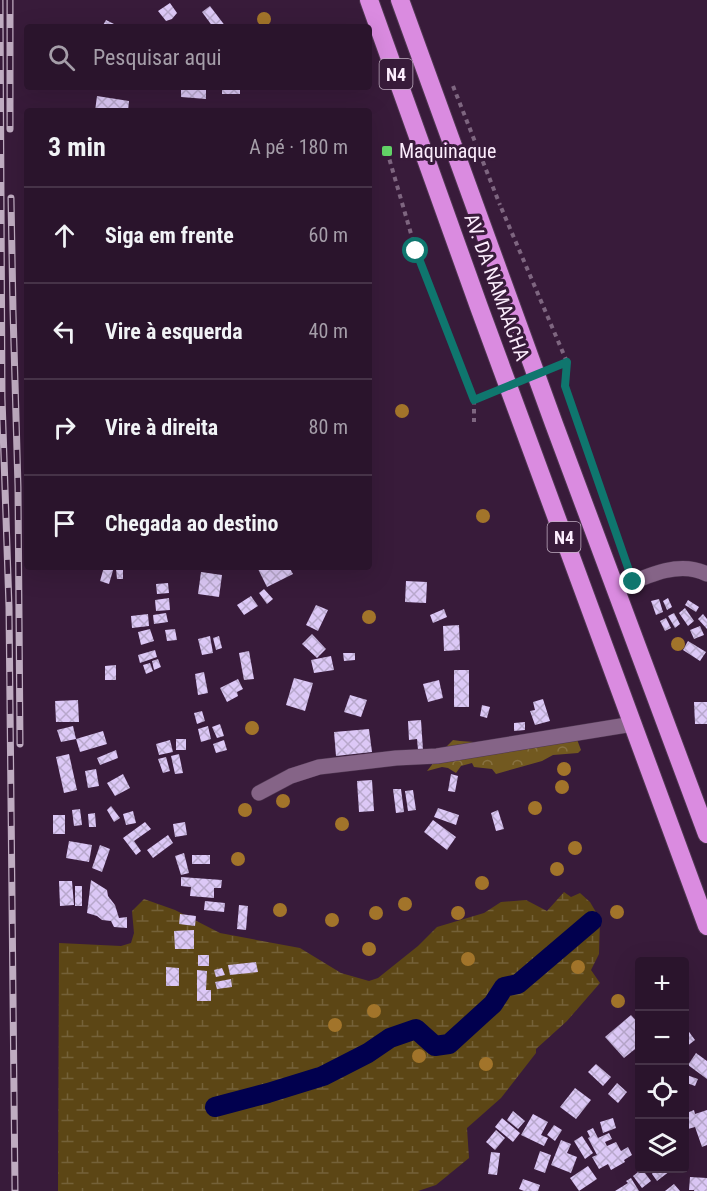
<!DOCTYPE html>
<html lang="pt">
<meta charset="utf-8">
<style>
body{margin:0;font-family:"Roboto Condensed",sans-serif;background:#321d34;color:#f1f3f6}
.controls{position:absolute;right:18px;bottom:18px;display:grid;overflow:hidden;border-radius:6px;box-shadow:0 6px 24px #0002}
.controls button{width:54px;height:54px;display:grid;place-items:center;padding:0;border:0;border-bottom:2px solid #463348;background:#2a142c;color:#f1f3f6;font:30px sans-serif}
.stop{position:absolute;width:18px;height:18px;margin:-14px;border:4px solid #0f766e;border-radius:50%;background:#fff}
.stop.end{background:#0f766e;border-color:#fff;box-shadow:0 2px 6px #0008}
.list{margin:0;padding:0;list-style:none}
h2{display:flex;justify-content:space-between;align-items:center;height:78px;margin:0;padding:0 24px;font-size:26px}
h2 small{font-size:20px;font-weight:400;color:#a59ea9}
.list li{display:grid;grid-template-columns:39px 1fr auto;gap:18px;align-items:center;box-sizing:border-box;height:96px;padding:0 24px;border-top:2px solid #463348}
.list b{display:block;font-size:22px;white-space:nowrap}
.list em{font-size:20px;font-style:normal;color:#a59ea9}
.icon{flex:none;width:33px;height:33px;fill:none;stroke:currentColor;stroke-width:2;stroke-linecap:round;stroke-linejoin:round}
.map{position:relative;flex:none;width:707px;height:1191px;overflow:hidden}
.search{position:absolute;background:#2a142c;box-shadow:0 6px 24px #0002;left:24px;top:24px;width:348px;height:66px;display:flex;align-items:center;gap:15px;box-sizing:border-box;padding:0 21px;border-radius:6px;color:#a59ea9;font-size:22px}
.panel{position:absolute;background:#2a142c;box-shadow:0 6px 24px #0002;left:24px;top:108px;width:348px;height:462px;border-radius:6px}
.map>svg:first-child{display:block}
.forest{fill:url(#forest-crowns)}
.wetland{fill:url(#wetland-marsh)}
.lines{fill:none;stroke-linecap:round;stroke-linejoin:round}
.canal{stroke:#01004e;stroke-width:20}
.building{fill:url(#building-cross-hatch)}
.street-casing{stroke:#4f3751;stroke-width:16}
.highway-casing{stroke:#4f3751;stroke-width:20}
.path{stroke:#7e6680;stroke-width:4;stroke-dasharray:4.5 4.5;stroke-linecap:butt}
.street{stroke:#856487;stroke-width:15}
.highway{stroke:#da8be0;stroke-width:18}
.rail-casing{stroke:#bfacc1;stroke-width:7}
.rail{stroke:#381b3a;stroke-width:4.5;stroke-dasharray:14;stroke-linecap:butt}
.path-bridge{stroke:#7e6680;stroke-width:4;stroke-dasharray:4.5 4.5;stroke-linecap:butt}
.tree{fill:#a2742a}
.route{stroke:#0f766e;stroke-width:8}
.poi-dot{fill:#63d468;stroke:#381b3a;stroke-width:2}
.labels{text-anchor:middle;dominant-baseline:central;stroke-width:6;stroke-linejoin:round;paint-order:stroke}
.shield{fill:#381b3a;stroke:#c1aec2;stroke-width:1.5}
.shield-label{font-size:18px;font-weight:bold;fill:#fcedfd}
.poi-label{font-size:20px;fill:#fcedfd;stroke:#381b3a;text-anchor:start}
.street-label{font-size:20px;fill:#fcedfd;stroke:#381b3a}
</style>
<div class="map">
<svg width="707" height="1191" viewBox="0 0 707 1191">
<defs>
<pattern id="forest-crowns" width="20" height="18" patternUnits="userSpaceOnUse" patternTransform="scale(1.5)"><rect width="20" height="18" fill="#725920"/><path d="M2 6a3 3 0 1 1 6 0M12 15a3 3 0 1 1 6 0" fill="none" stroke="#877141"/></pattern>
<pattern id="wetland-marsh" width="20" height="14" patternUnits="userSpaceOnUse" patternTransform="scale(1.5)"><rect width="20" height="14" fill="#5c4615"/><path d="M1 5h8M5 5V1M11 12h8M15 12V8" fill="none" stroke="#746138"/></pattern>
<pattern id="building-cross-hatch" width="8" height="8" patternUnits="userSpaceOnUse" patternTransform="scale(1.5)"><rect width="8" height="8" fill="#dcc8f6"/><path d="M0 0l8 8M0 8l8-8" fill="none" stroke="#b8a8cc"/></pattern>
</defs>
<rect width="100%" height="100%" fill="#381b3a"/>
<path class="forest" d="M575,734L581,750L578,753L553,755L542,761L496,774L492,769L474,767L472,763L461,766L456,773L448,768L442,767L427,771L446,747L453,740C491,746 537,737 575,734Z"/>
<path class="wetland" d="M564,892L571,897L580,893L590,902L600,919L599,954L591,970L600,983L567,1021L536,1049V1053L501,1098L467,1128L469,1158L436,1185L418,1191H58L59,943L121,946L131,943L134,933L132,911L144,899L175,910L220,933L300,948L341,973L369,981L378,978L418,946L437,927L484,913L501,902L526,900L547,911Z"/>
<g class="lines">
<path class="canal" d="M215,1107L268,1093L323,1076L368,1053L390,1038L416,1029L435,1046L449,1044L493,1004L504,987L518,984L592,921"/>
</g>
<g class="building">
<path d="M170,3L177,13L172,19L166,21L158,11Z"/>
<path d="M210,6L226,27H213L202,12Z"/>
<path d="M106,20L120,27H102Z"/>
<path d="M181,87H206V99L181,97Z"/>
<rect x="222" y="87" width="18" height="7"/>
<path d="M97,96L129,101L128,111L116,109V111H95Z"/>
<path d="M104,567H114L109,584L100,581Z"/>
<path d="M257,567H289L293,574L267,587Z"/>
<path d="M116,569H123V579H117Z"/>
<path d="M201,572L222,575L219,597L198,594Z"/>
<path d="M406,581L427,582L426,603L405,602Z"/>
<path d="M168,583L169,593L157,594L156,584Z"/>
<path d="M264,589L273,599L267,604L259,593Z"/>
<path d="M251,596L258,606L244,615L237,605Z"/>
<path d="M169,598L170,610L156,611L155,600Z"/>
<path d="M668,598L672,607L667,610L663,601Z"/>
<path d="M659,599L663,612L656,615L651,601Z"/>
<path d="M688,600L699,607L696,612L685,605Z"/>
<path d="M316,605L328,610L318,631L306,625Z"/>
<path d="M685,608L694,621L688,626L679,613Z"/>
<path d="M444,609L447,617L433,623L430,615Z"/>
<path d="M166,613L168,622L154,624L153,615Z"/>
<path d="M674,613L680,624L675,628L668,616Z"/>
<path d="M148,614L149,626L132,628L131,616Z"/>
<path d="M703,614L707,619V629L698,619Z"/>
<path d="M666,618L671,628L665,631L660,621Z"/>
<path d="M459,625L460,650L444,651L443,626Z"/>
<path d="M700,626L704,635L694,639L690,630Z"/>
<path d="M150,629L154,641L141,645L138,632Z"/>
<path d="M175,629L177,640L167,641L165,630Z"/>
<path d="M312,634L326,649L317,658L302,644Z"/>
<path d="M210,636L213,653L202,655L198,639Z"/>
<path d="M219,636L222,648L216,650L213,638Z"/>
<path d="M688,641L706,652L700,661L683,650Z"/>
<path d="M155,650L157,657L140,663L138,655Z"/>
<path d="M249,651L254,679L244,680L239,653Z"/>
<path d="M343,653H355V660L344,661Z"/>
<path d="M331,656L334,670L314,673L311,660Z"/>
<path d="M158,659L161,667L154,670L152,661Z"/>
<path d="M150,663L153,671L146,674L143,665Z"/>
<path d="M116,665V680H105V666Z"/>
<rect x="454" y="670" width="15" height="37"/>
<path d="M204,672L208,693L198,695L195,674Z"/>
<path d="M294,678L313,683L305,711L286,705Z"/>
<path d="M238,679L243,689L237,692L238,696L227,702L220,688Z"/>
<path d="M439,680L443,698L428,702L423,684Z"/>
<path d="M350,695L367,700L361,717L344,712Z"/>
<path d="M543,699L550,721L535,725L530,711L535,710L533,702Z"/>
<path d="M78,700L79,722H56L55,701Z"/>
<path d="M694,702H707V724H695Z"/>
<path d="M482,705L490,707L487,718L480,716Z"/>
<path d="M202,711L205,721L197,724L194,713Z"/>
<path d="M421,720L423,750H418L417,739L409,740L408,721Z"/>
<path d="M525,722V730L514,731V723Z"/>
<path d="M220,724L224,736L217,738L212,727Z"/>
<path d="M73,726L76,739L61,742L57,730Z"/>
<path d="M208,726L211,739L201,742L198,729Z"/>
<path d="M369,729L372,752L336,756L334,732Z"/>
<path d="M103,731L107,744L80,752L76,739Z"/>
<rect x="176" y="739" width="10" height="11"/>
<path d="M170,740L173,752L159,755L156,744Z"/>
<path d="M224,740L227,750L216,753L213,744Z"/>
<path d="M116,750L118,758L100,765L97,758Z"/>
<path d="M69,754L77,790L64,793L56,757Z"/>
<path d="M179,754L183,773L175,774L171,756Z"/>
<path d="M166,757L170,771L163,773L158,759Z"/>
<path d="M96,769L99,786L88,788L85,771Z"/>
<path d="M123,774L130,788L115,796L107,783Z"/>
<path d="M451,774L458,776L455,792L448,791Z"/>
<path d="M372,780L374,811L359,812L357,781Z"/>
<path d="M393,789H401L404,812L396,813Z"/>
<path d="M413,790L416,810L408,811L405,791Z"/>
<path d="M111,806L120,818L114,822L107,810Z"/>
<path d="M438,808L459,815L456,825L434,817Z"/>
<path d="M80,809L82,825L74,826L72,810Z"/>
<path d="M498,810L504,829L496,831L491,813Z"/>
<path d="M133,811L136,823L126,825L123,814Z"/>
<path d="M95,813L96,827H89L88,814Z"/>
<rect x="53" y="815" width="12" height="19"/>
<path d="M433,820L456,837L447,850L424,832Z"/>
<path d="M145,822L151,829L134,841L141,851L136,855L123,838Z"/>
<path d="M185,822L187,835L175,837L173,824Z"/>
<path d="M168,835L173,843L153,858L147,850Z"/>
<path d="M69,841L92,845L89,862L66,858Z"/>
<path d="M100,845L110,849L102,872L92,868Z"/>
<path d="M184,853L189,873L181,875L175,856Z"/>
<rect x="192" y="855" width="18" height="9"/>
<path d="M181,877L222,880L221,888H214V898L190,896L191,887L181,886Z"/>
<path d="M91,880L107,890L108,896L115,905L119,918L127,917V928L114,927L111,921L102,920L97,916L87,913Z"/>
<path d="M59,881H72L74,905L60,906Z"/>
<rect x="75" y="886" width="7" height="20"/>
<path d="M205,901L225,903L224,912L204,910Z"/>
<path d="M239,905L248,906L246,930L237,929Z"/>
<path d="M180,914L196,916L195,926L179,924Z"/>
<path d="M194,930V949H175L174,931Z"/>
<rect x="198" y="955" width="11" height="11"/>
<path d="M256,962L258,972L230,975L228,965Z"/>
<path d="M166,967L179,968V986H166Z"/>
<path d="M222,968L225,975L216,977L214,970Z"/>
<path d="M197,970L207,971L206,990H211V1001H197Z"/>
<path d="M231,979L232,987L217,989L215,982Z"/>
<path d="M631,1015L640,1025V1045L624,1058L605,1037Z"/>
<path d="M684,1025L695,1040L686,1047L684,1045Z"/>
<path d="M696,1053L707,1061V1079L688,1065Z"/>
<path d="M596,1064L611,1077L603,1086L588,1072Z"/>
<path d="M684,1074L698,1079L695,1086L684,1082Z"/>
<path d="M617,1083L627,1092L618,1103L608,1094Z"/>
<path d="M575,1088L591,1100L576,1119L560,1107Z"/>
<path d="M694,1110L695,1114L707,1110V1145L702,1147L695,1127L688,1129L684,1121V1114Z"/>
<path d="M513,1111L525,1121L518,1129L507,1120Z"/>
<path d="M533,1114L548,1122L541,1135L548,1138L544,1146L521,1135Z"/>
<path d="M502,1118L520,1133L513,1142L495,1127Z"/>
<path d="M613,1118L616,1128L603,1133L600,1122Z"/>
<path d="M554,1125L562,1130L555,1141L547,1135Z"/>
<path d="M593,1128L598,1138L609,1133L612,1139L605,1142L607,1146L616,1142L621,1151L628,1147L632,1155L624,1160L625,1162L611,1170L608,1164L599,1169L592,1157L597,1155L588,1138L590,1137L587,1131Z"/>
<path d="M496,1130L505,1138L495,1150L486,1142Z"/>
<path d="M582,1136L593,1153L585,1159L574,1141Z"/>
<path d="M561,1140L571,1144L567,1153L577,1157L571,1173L551,1165Z"/>
<path d="M540,1151L551,1155L545,1173L534,1169Z"/>
<path d="M491,1152L500,1153L497,1175L488,1174Z"/>
<path d="M588,1166L597,1179L579,1191L570,1178Z"/>
<path d="M650,1168H668L670,1171L657,1181L652,1174L653,1172Z"/>
<path d="M642,1169L651,1181L642,1188L633,1176Z"/>
<path d="M690,1177L707,1178V1191H694V1190H689Z"/>
<path d="M631,1178L639,1191H615L628,1183L626,1181Z"/>
<path d="M523,1179L540,1185L538,1191H524L519,1189Z"/>
<path d="M674,1184L680,1191H665Z"/>
</g>
<g class="lines">
<g class="street-casing">
<g id="street">
<path d="M615,590C643,578 677,559 707,574"/>
<path d="M259,793L291,776L319,767L396,758L437,756L633,724"/>
</g>
</g>
<g class="highway-casing">
<g id="highway">
<path d="M369,0L479,307L707,926"/>
<path d="M400,0L554,424L707,834"/>
</g>
</g>
<g class="path">
<path d="M453,86L500,205"/>
<path d="M387,151L416,251"/>
<path d="M567,362L565,386L614,527"/>
<path d="M474,400V422"/>
</g>
<use href="#street" class="street"/>
<use href="#highway" class="highway"/>
<g class="rail-casing">
<g id="rail">
<path d="M0,0L2,398L9,607L15,1191"/>
<path d="M10,0V129"/>
<path d="M11,198L13,311L18,487L20,744"/>
</g>
</g>
<use href="#rail" class="rail"/>
<path class="path-bridge" d="M416,251L474,400L567,362L500,205"/>
</g>
<g class="tree">
<circle cx="264" cy="19" r="7"/>
<circle cx="402" cy="411" r="7"/>
<circle cx="483" cy="516" r="7"/>
<circle cx="369" cy="617" r="7"/>
<circle cx="678" cy="644" r="7"/>
<circle cx="252" cy="728" r="7"/>
<circle cx="564" cy="769" r="7"/>
<circle cx="562" cy="787" r="7"/>
<circle cx="283" cy="801" r="7"/>
<circle cx="535" cy="808" r="7"/>
<circle cx="245" cy="810" r="7"/>
<circle cx="342" cy="824" r="7"/>
<circle cx="575" cy="848" r="7"/>
<circle cx="238" cy="859" r="7"/>
<circle cx="557" cy="869" r="7"/>
<circle cx="482" cy="883" r="7"/>
<circle cx="405" cy="904" r="7"/>
<circle cx="280" cy="910" r="7"/>
<circle cx="617" cy="912" r="7"/>
<circle cx="376" cy="913" r="7"/>
<circle cx="458" cy="913" r="7"/>
<circle cx="332" cy="920" r="7"/>
<circle cx="369" cy="949" r="7"/>
<circle cx="468" cy="959" r="7"/>
<circle cx="578" cy="967" r="7"/>
<circle cx="618" cy="1001" r="7"/>
<circle cx="374" cy="1011" r="7"/>
<circle cx="335" cy="1025" r="7"/>
<circle cx="419" cy="1056" r="7"/>
<circle cx="486" cy="1064" r="7"/>
</g>
<g class="lines">
<path class="route" d="M416,251L474,400L567,362L565,386L633,582"/>
</g>
<rect class="poi-dot" x="381" y="145" width="12" height="12" rx="3"/>
<g class="labels">
<g class="shield">
<rect x="379.5" y="59" width="33" height="30" rx="4.5"/>
<rect x="547.5" y="522" width="33" height="30" rx="4.5"/>
</g>
<g class="shield-label">
<text x="396" y="74">N4</text>
<text x="564" y="537">N4</text>
</g>
<g class="poi-label">
<text x="399" y="151">Maquinaque</text>
</g>
<g class="street-label">
<text transform="translate(497 287) rotate(70)">AV. DA NAMAACHA</text>
</g>
</g>
</svg>
<div class="controls">
<button>+</button>
<button>−</button>
<button><svg class="icon" aria-label="locate" viewBox="0 0 24 24"><circle cx="12" cy="12" r="6"/><path d="M12 2v4M12 18v4M2 12h4M18 12h4"/></svg></button>
<button><svg class="icon" aria-label="layers" viewBox="0 0 24 24"><path d="M12 4l9 5-9 5-9-5zM3 14l9 5 9-5"/></svg></button>
</div>
<div class="stop" style="left:416px;top:251px"></div>
<div class="stop end" style="left:633px;top:582px"></div>
<div class="search"><svg class="icon" aria-label="search" viewBox="0 0 24 24"><circle cx="10" cy="10" r="6"/><path d="M15 15l6 6"/></svg>Pesquisar aqui</div>
<section class="panel">
<h2>3 min<small>A pé · 180 m</small></h2>
<ul class="list">
<li><svg class="icon" aria-label="ahead" viewBox="0 0 24 24"><path d="M12 20V5M6 11l6-6 6 6"/></svg><div><b>Siga em frente</b></div><em>60 m</em></li>
<li><svg class="icon" aria-label="left" viewBox="0 0 24 24"><path d="M17 20v-9H6M10 6l-5 5 5 5"/></svg><div><b>Vire à esquerda</b></div><em>40 m</em></li>
<li><svg class="icon" aria-label="right" viewBox="0 0 24 24"><path d="M7 20v-9h11M14 6l5 5-5 5"/></svg><div><b>Vire à direita</b></div><em>80 m</em></li>
<li><svg class="icon" aria-label="arrive" viewBox="0 0 24 24"><path d="M6 21V4h12l-3 4 3 4H6"/></svg><div><b>Chegada ao destino</b></div></li>
</ul>
</section>
</div>
